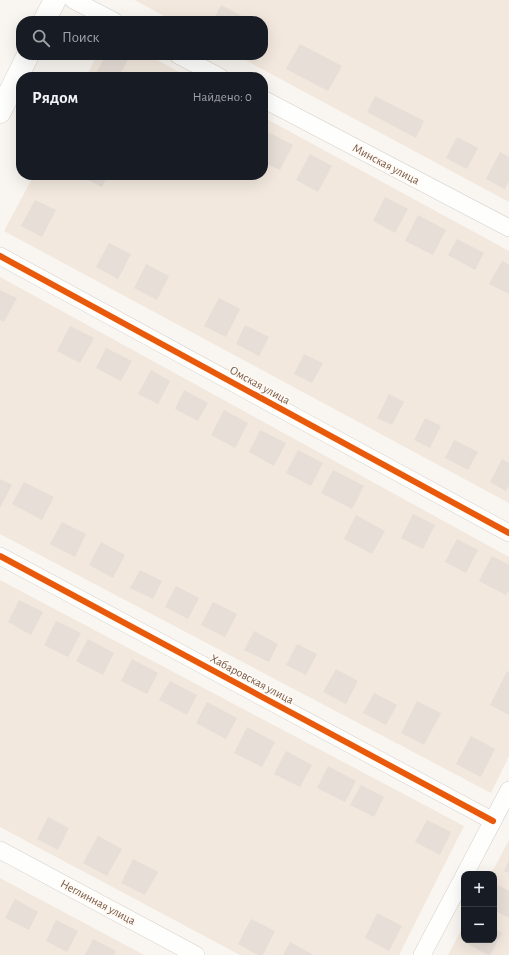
<!DOCTYPE html>
<html lang="ru">
<meta charset="utf-8">
<style>
body{margin:0;font-family:"Alegreya Sans",sans-serif;background:#242831;color:#f1f3f6}
.controls{position:absolute;right:12px;bottom:12px;display:grid;overflow:hidden;border-radius:8px;box-shadow:0 4px 16px #0002}
.controls button{width:36px;height:36px;display:grid;place-items:center;padding:0;border:0;border-bottom:1px solid #363941;background:#171b24;color:#f1f3f6;font:20px sans-serif}
.list{margin:0;padding:0;list-style:none}
h2{display:flex;justify-content:space-between;align-items:center;height:52px;margin:0;padding:0 16px;font-size:17px}
h2 small{font-size:13px;font-weight:400;color:#9ea1a6}
.icon{flex:none;width:22px;height:22px;fill:none;stroke:currentColor;stroke-width:2;stroke-linecap:round;stroke-linejoin:round}
.map{position:relative;flex:none;width:509px;height:955px;overflow:hidden}
.search{position:absolute;background:#171b24;box-shadow:0 4px 16px #0002;left:16px;top:16px;width:252px;height:44px;display:flex;align-items:center;gap:10px;box-sizing:border-box;padding:0 14px;border-radius:16px;color:#9ea1a6;font-size:15px}
.panel{position:absolute;background:#171b24;box-shadow:0 4px 16px #0002;left:16px;top:72px;width:252px;height:108px;border-radius:16px}
.map>svg:first-child{display:block}
.residential{fill:#f2e8de}
.building{fill:#e6ded7}
.lines{fill:none;stroke-linecap:round;stroke-linejoin:round}
.minor-casing{stroke:#d7d1cb;stroke-width:18}
.secondary-casing{stroke:#d9d2cb;stroke-width:23}
.minor{stroke:#fefefd;stroke-width:17}
.secondary{stroke:#fefefd;stroke-width:22}
.cycleway-casing{stroke:#fffaf3;stroke-width:8}
.cycleway{stroke:#e8590c;stroke-width:6}
.labels{text-anchor:middle;dominant-baseline:central;stroke-width:3;stroke-linejoin:round;paint-order:stroke}
.street-label{font-size:12px;fill:#7a5c4d;stroke:#fffaf3}
</style>
<div class="map">
<svg width="509" height="955" viewBox="0 0 509 955">
<rect width="100%" height="100%" fill="#f9f5f0"/>
<g class="residential">
<path d="M135,0H509V202L236,55H263V21H173Z"/>
<path d="M97,55H148L188,77H86Z"/>
<path d="M263,117L509,251V503L4,231L34,175H263Z"/>
<path d="M0,277L509,557V756L491,793L0,534Z"/>
<path d="M0,580L464,826L399,955H240L0,827Z"/>
<path d="M509,840V955H448L464,925V940H494V874H491Z"/>
<path d="M0,878L144,955H0Z"/>
</g>
<g class="building">
<path d="M221,5L251,21H213Z"/>
<path d="M300,44L342,66L328,91L286,69Z"/>
<path d="M106,55H126L129,57L119,77H94Z"/>
<path d="M375,96L424,121L416,138L367,112Z"/>
<path d="M266,131L293,145L280,170L263,162V138Z"/>
<path d="M457,137L478,148L467,169L446,158Z"/>
<path d="M500,152L509,157V181L505,189L486,179Z"/>
<path d="M310,154L332,166L318,192L296,180Z"/>
<path d="M78,175H108L102,187Z"/>
<path d="M385,197L408,209L395,233L373,221Z"/>
<path d="M35,200L56,210L42,237L21,226Z"/>
<path d="M418,215L446,230L433,255L405,241Z"/>
<path d="M457,239L484,253L475,270L448,255Z"/>
<path d="M109,243L131,254L118,279L96,267Z"/>
<path d="M502,261L509,265V294L489,284Z"/>
<path d="M146,264L169,276L157,300L134,288Z"/>
<path d="M0,290L17,298L4,322L0,320Z"/>
<path d="M219,298L240,309L226,337L204,326Z"/>
<path d="M245,325L269,337L259,356L236,344Z"/>
<path d="M70,326L94,338L80,363L57,351Z"/>
<path d="M106,348L132,361L121,381L96,368Z"/>
<path d="M304,354L323,363L312,383L294,374Z"/>
<path d="M151,370L170,381L158,404L138,394Z"/>
<path d="M184,390L208,403L198,421L175,409Z"/>
<path d="M389,394L404,402L392,425L377,418Z"/>
<path d="M224,410L248,423L235,448L211,435Z"/>
<path d="M425,418L441,426L430,448L414,440Z"/>
<path d="M260,430L286,443L274,466L249,452Z"/>
<path d="M454,440L478,452L468,470L445,458Z"/>
<path d="M298,450L323,463L311,486L286,473Z"/>
<path d="M502,459L509,463V486L506,491L490,482Z"/>
<path d="M333,470L364,486L352,509L321,493Z"/>
<path d="M0,479L12,485L0,508Z"/>
<path d="M24,482L54,497L42,520L12,504Z"/>
<path d="M413,514L435,525L423,549L401,538Z"/>
<path d="M356,515L385,531L372,554L344,539Z"/>
<path d="M62,522L86,534L75,557L50,544Z"/>
<path d="M457,539L478,550L466,573L445,562Z"/>
<path d="M101,542L125,555L113,578L89,565Z"/>
<path d="M492,556L509,565V590L506,595L479,581Z"/>
<path d="M140,570L162,581L153,599L130,588Z"/>
<path d="M176,586L199,598L188,619L165,607Z"/>
<path d="M19,600L43,612L31,635L8,622Z"/>
<path d="M213,602L237,614L225,637L201,625Z"/>
<path d="M56,621L81,633L68,657L44,645Z"/>
<path d="M254,631L278,644L269,662L244,650Z"/>
<path d="M88,639L114,653L103,675L76,661Z"/>
<path d="M297,644L317,654L306,675L286,665Z"/>
<path d="M132,659L158,673L147,694L121,681Z"/>
<path d="M336,669L358,681L346,704L323,692Z"/>
<path d="M507,671L509,672V715L490,705Z"/>
<path d="M170,681L197,695L187,715L159,700Z"/>
<path d="M374,693L397,705L386,725L363,713Z"/>
<path d="M417,701L441,713L424,745L401,733Z"/>
<path d="M207,702L237,718L226,739L196,723Z"/>
<path d="M247,727L275,742L262,767L234,753Z"/>
<path d="M471,736L495,749L481,777L456,764Z"/>
<path d="M286,751L312,765L300,787L274,774Z"/>
<path d="M328,766L356,781L345,802L317,788Z"/>
<path d="M361,785L384,797L374,817L350,805Z"/>
<path d="M48,817L69,828L58,850L37,839Z"/>
<path d="M427,820L451,832L440,855L415,842Z"/>
<path d="M98,836L122,849L107,876L83,863Z"/>
<path d="M133,859L158,872L145,895L121,883Z"/>
<path d="M509,861V873L504,871Z"/>
<path d="M498,885L509,891V918L494,910V893Z"/>
<path d="M15,899L38,912L29,930L5,918Z"/>
<path d="M377,913L402,926L389,951L365,938Z"/>
<path d="M251,919L275,931L263,955H258L238,944Z"/>
<path d="M56,920L78,931L67,952L46,941Z"/>
<path d="M494,928L502,933L490,955H488L466,943L467,940H494Z"/>
<path d="M93,939L116,951L114,955H85Z"/>
<path d="M290,942L314,955H283Z"/>
</g>
<g class="lines">
<g class="minor-casing">
<g id="minor">
<path d="M73,0L114,21"/>
<path d="M178,55L220,77"/>
<path d="M263,99L509,228"/>
<path d="M0,256L509,533"/>
<path d="M0,556L493,821"/>
<path d="M0,850L196,955"/>
<path d="M465,874L509,790"/>
<path d="M422,955L464,876"/>
</g>
</g>
<g class="secondary-casing">
<g id="secondary">
<path d="M44,21L55,0"/>
<path d="M0,112L28,55"/>
</g>
</g>
<use href="#minor" class="minor"/>
<use href="#secondary" class="secondary"/>
<g class="cycleway-casing">
<g id="cycleway">
<path d="M0,256L509,533"/>
<path d="M0,556L493,821"/>
</g>
</g>
<use href="#cycleway" class="cycleway"/>
</g>
<g class="labels">
<g class="street-label">
<text transform="translate(386 164) rotate(28)">Минская улица</text>
<text transform="translate(260 385) rotate(29)">Омская улица</text>
<text transform="translate(252 679) rotate(28)">Хабаровская улица</text>
<text transform="translate(98 902) rotate(28)">Неглинная улица</text>
</g>
</g>
</svg>
<div class="controls">
<button>+</button>
<button>−</button>
</div>
<div class="search"><svg class="icon" aria-label="search" viewBox="0 0 24 24"><circle cx="10" cy="10" r="6"/><path d="M15 15l6 6"/></svg>Поиск</div>
<section class="panel">
<h2>Рядом<small>Найдено: 0</small></h2>
<ul class="list">
</ul>
</section>
</div>
